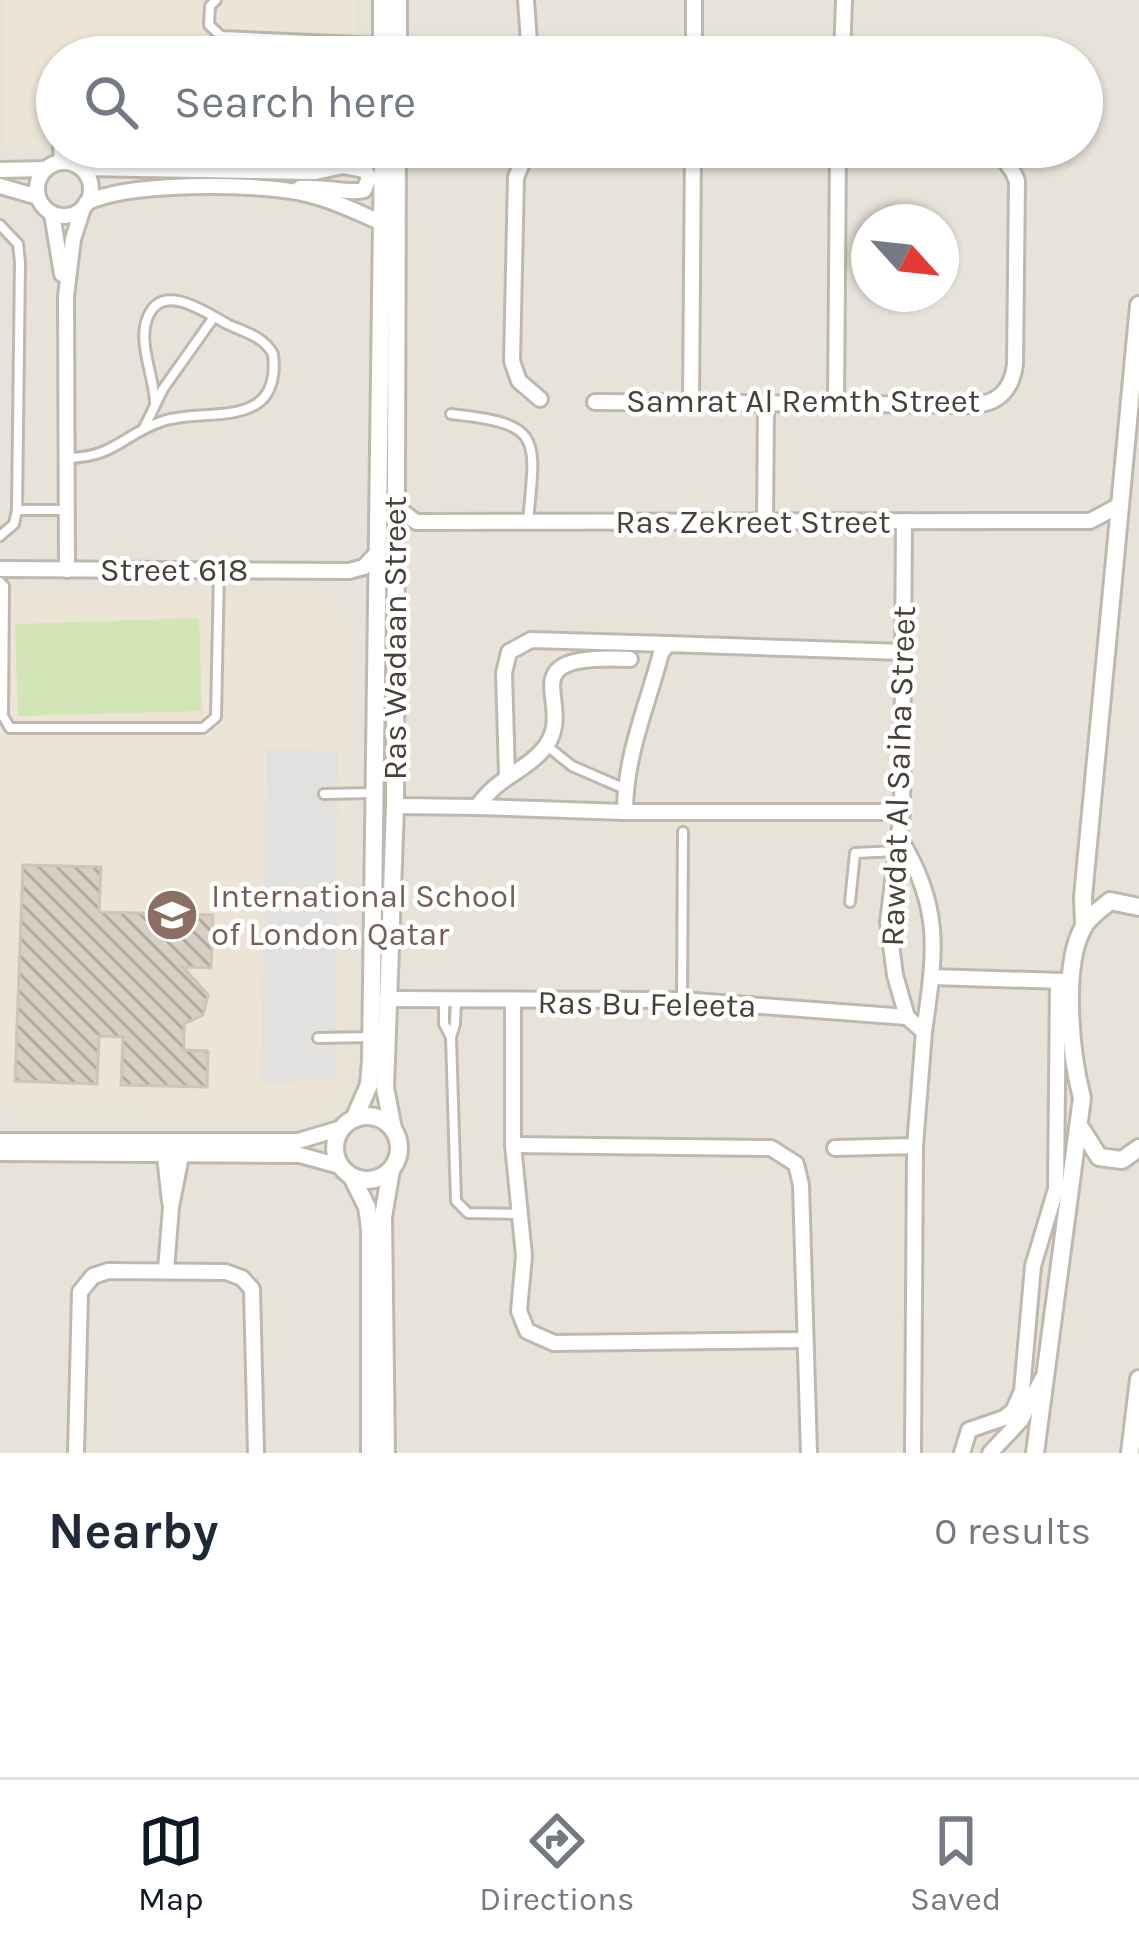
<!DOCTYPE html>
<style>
body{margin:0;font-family:Karla,sans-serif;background:#f2f2f3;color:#1f2937}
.compass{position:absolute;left:851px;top:204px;width:108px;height:108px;border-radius:50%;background:#fff;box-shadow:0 3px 9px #0004;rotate:117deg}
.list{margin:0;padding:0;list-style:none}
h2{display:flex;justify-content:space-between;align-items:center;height:156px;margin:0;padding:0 48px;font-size:51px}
h2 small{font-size:39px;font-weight:400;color:#747a83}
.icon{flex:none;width:66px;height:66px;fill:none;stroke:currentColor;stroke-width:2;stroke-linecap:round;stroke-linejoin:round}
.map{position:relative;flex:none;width:1139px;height:1453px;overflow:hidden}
.search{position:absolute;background:#fff;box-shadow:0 3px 9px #0004;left:36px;right:36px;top:36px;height:132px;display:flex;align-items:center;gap:30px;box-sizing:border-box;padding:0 42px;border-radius:66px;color:#747a83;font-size:45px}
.sheet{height:324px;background:#fff}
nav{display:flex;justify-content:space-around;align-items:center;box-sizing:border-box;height:168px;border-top:3px solid #e0e1e3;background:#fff;font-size:33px;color:#747a83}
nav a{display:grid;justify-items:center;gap:6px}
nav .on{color:#111827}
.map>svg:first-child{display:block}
.residential{fill:#e8e3d9;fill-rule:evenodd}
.education{fill:#ece5d6}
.grass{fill:#d2e5b7}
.parking{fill:#e3e1df}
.building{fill:url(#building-back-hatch);stroke:#cfc4b5;stroke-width:3}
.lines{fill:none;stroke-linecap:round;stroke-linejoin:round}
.service-casing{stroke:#bfb8ae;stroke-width:14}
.minor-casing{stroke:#bfb8ae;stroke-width:20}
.tertiary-casing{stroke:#bfb8ae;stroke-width:22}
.service{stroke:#fff;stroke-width:8}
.minor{stroke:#fff;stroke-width:14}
.tertiary{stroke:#fff;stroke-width:16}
.labels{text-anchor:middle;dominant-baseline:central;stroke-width:9;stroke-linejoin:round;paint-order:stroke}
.street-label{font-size:33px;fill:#484139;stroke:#fff}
.education-label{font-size:33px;fill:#785e54;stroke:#fff;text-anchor:start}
</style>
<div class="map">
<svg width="1139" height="1453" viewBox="0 0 1139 1453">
<defs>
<pattern id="building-back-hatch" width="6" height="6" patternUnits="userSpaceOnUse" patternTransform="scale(3)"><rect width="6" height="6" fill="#d8cfc4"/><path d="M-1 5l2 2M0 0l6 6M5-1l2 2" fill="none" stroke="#b1aaa0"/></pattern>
</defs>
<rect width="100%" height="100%" fill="#f4f1eb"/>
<path class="residential" d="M0,0H1139V1453H0ZM57,57H1082V147H57ZM869,222H941V294H869Z"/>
<g class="education">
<path d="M4,0H356L355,57H57V146H4Z"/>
<path d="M0,592L327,594L345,620L344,1090L318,1116L14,1107L0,1097Z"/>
</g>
<path class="grass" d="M199,618L202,711L18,716L15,624Z"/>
<path class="parking" d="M266,750L338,751L335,1079L261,1084Z"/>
<path class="building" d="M23,865L101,867L99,912L213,915L211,968L183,967L208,995L203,1015L184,1024V1050L208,1051L207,1087L121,1085L123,1037L99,1036L97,1084L15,1081Z"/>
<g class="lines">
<g class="service-casing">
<g id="service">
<path d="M216,0L210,6L209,25L221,36L381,43"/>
<path d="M57,93V141"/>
<path d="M58,147L59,162"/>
<path d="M0,225L18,244L20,262L17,510L14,524L0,536"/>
<path d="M451,414C543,424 536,436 528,521"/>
<path d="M144,428L163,389L214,317"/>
<path d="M68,458C116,457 123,434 163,421C206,407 282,432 273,354C263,336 244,332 227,324C205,312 161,280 147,319C138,343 154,377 155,402"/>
<path d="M17,510H67"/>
<path d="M0,582L4,586L3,716L10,728H203L216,717L219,571"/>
<path d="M546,745L572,766L625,789"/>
<path d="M324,794L372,793"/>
<path d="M850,902L855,853L897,851"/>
<path d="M682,999L683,832"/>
<path d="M444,1001V1024L451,1037"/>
<path d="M456,1001L455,1024L451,1037L456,1201L468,1213L519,1214"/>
<path d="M318,1038L371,1037"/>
</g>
</g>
<g class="minor-casing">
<g id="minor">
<path d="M526,0L530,57"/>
<path d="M694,57V0"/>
<path d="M842,57L844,0"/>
<path d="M540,147L523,161L516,177L512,361L519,381L540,399"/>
<circle cx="64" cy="189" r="27"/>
<path d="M81,168L315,172L343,166L362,147"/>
<path d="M0,170L46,169"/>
<path d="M0,186L38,197"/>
<path d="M300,188C318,186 353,194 364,190L369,178L365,170L343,166"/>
<path d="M86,203C127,182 252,183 297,192C328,198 356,211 384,224"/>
<path d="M52,214L62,274"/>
<path d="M595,402L972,405C998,404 1012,390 1015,364L1017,181C1006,151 985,147 955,147"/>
<path d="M691,404L693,147"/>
<path d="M836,405L838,147"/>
<path d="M395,506L416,522L1090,521L1120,505"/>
<path d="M765,521L766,405"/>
<path d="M904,521L902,812L888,922L895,975L907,1017L924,1032L915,1146L913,1453"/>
<path d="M0,569L349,571L364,567L375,555"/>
<path d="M67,570L66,296L73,239L83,208"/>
<path d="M507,775L504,673L509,652L531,640L668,644"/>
<path d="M395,806L477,807C498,777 520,774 541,752C585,706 497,653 630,659"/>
<path d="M477,807L625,812H902"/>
<path d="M625,812C625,755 647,707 661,653L668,644L903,652"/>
<path d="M900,839C943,909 935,954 924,1032"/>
<path d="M931,977L1063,981"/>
<path d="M387,999L682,1000L907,1017"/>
<path d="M513,1001V1145L524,1256L519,1311L527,1331L554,1343L805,1340"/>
<path d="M0,1141H298L342,1128"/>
<path d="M513,1145L771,1148L796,1164L801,1185L809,1453"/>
<path d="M164,1146L170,1202"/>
<path d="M835,1148L915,1146"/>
<path d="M0,1153L300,1155L340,1166"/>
<path d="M166,1270L171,1207L182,1151"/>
<path d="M76,1453L80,1292L93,1276L108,1271L226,1272L242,1278L252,1289L256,1453"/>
<path d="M962,1453L969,1430L1004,1418L1013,1411L1022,1391L1033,1266L1056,1189L1058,982"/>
<path d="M990,1453L1021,1420L1042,1379"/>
</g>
</g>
<g class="tertiary-casing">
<g id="tertiary">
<path d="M382,0V57"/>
<path d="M398,57V0"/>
<path d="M1084,924L1083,897L1139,305"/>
<circle cx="367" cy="1148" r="32"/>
<path d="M354,1119L369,1085L371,1060L383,147"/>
<path d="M393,1129L385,1088L395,806L397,147"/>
<path d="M1082,1130L1099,1157L1122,1160L1139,1148"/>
<path d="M352,1177L367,1207L370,1229V1453"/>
<path d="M386,1453L383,1217L391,1170"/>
<path d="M1035,1453L1082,1098C1071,1056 1061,968 1083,928C1088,917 1101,909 1110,901L1139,907"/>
<path d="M1130,1453L1139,1379"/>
</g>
</g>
<use href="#service" class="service"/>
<use href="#minor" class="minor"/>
<use href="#tertiary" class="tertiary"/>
</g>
<defs>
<g id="school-disc" transform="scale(2.7)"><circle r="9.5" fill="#8d6e63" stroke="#fff"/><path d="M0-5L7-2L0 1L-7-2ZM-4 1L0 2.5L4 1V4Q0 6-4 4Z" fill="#fff"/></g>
</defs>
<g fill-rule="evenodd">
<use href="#school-disc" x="172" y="915"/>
</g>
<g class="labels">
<g class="street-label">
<text x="803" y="401">Samrat Al Remth Street</text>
<text x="753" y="522">Ras Zekreet Street</text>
<text x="174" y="570">Street 618</text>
<text transform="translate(395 638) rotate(-90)">Ras Wadaan Street</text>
<text transform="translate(898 776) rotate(-88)">Rawdat Al Saiha Street</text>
<text transform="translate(647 1004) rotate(1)">Ras Bu Feleeta</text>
</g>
<g class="education-label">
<text x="211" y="896">International School<tspan x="211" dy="38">of London Qatar</tspan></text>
</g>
</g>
</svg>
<svg class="compass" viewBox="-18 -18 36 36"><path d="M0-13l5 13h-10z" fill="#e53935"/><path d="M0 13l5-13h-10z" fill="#747a83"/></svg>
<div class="search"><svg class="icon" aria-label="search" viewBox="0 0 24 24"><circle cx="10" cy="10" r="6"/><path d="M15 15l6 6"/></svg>Search here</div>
</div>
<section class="sheet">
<h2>Nearby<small>0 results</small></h2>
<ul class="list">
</ul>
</section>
<nav>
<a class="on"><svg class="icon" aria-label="map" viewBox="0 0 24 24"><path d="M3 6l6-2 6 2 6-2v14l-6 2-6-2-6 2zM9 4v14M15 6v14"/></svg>Map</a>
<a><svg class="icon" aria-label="directions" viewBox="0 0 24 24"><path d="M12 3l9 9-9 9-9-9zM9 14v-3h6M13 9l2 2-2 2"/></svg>Directions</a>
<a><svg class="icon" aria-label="saved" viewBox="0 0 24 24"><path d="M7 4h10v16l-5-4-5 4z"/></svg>Saved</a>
</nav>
